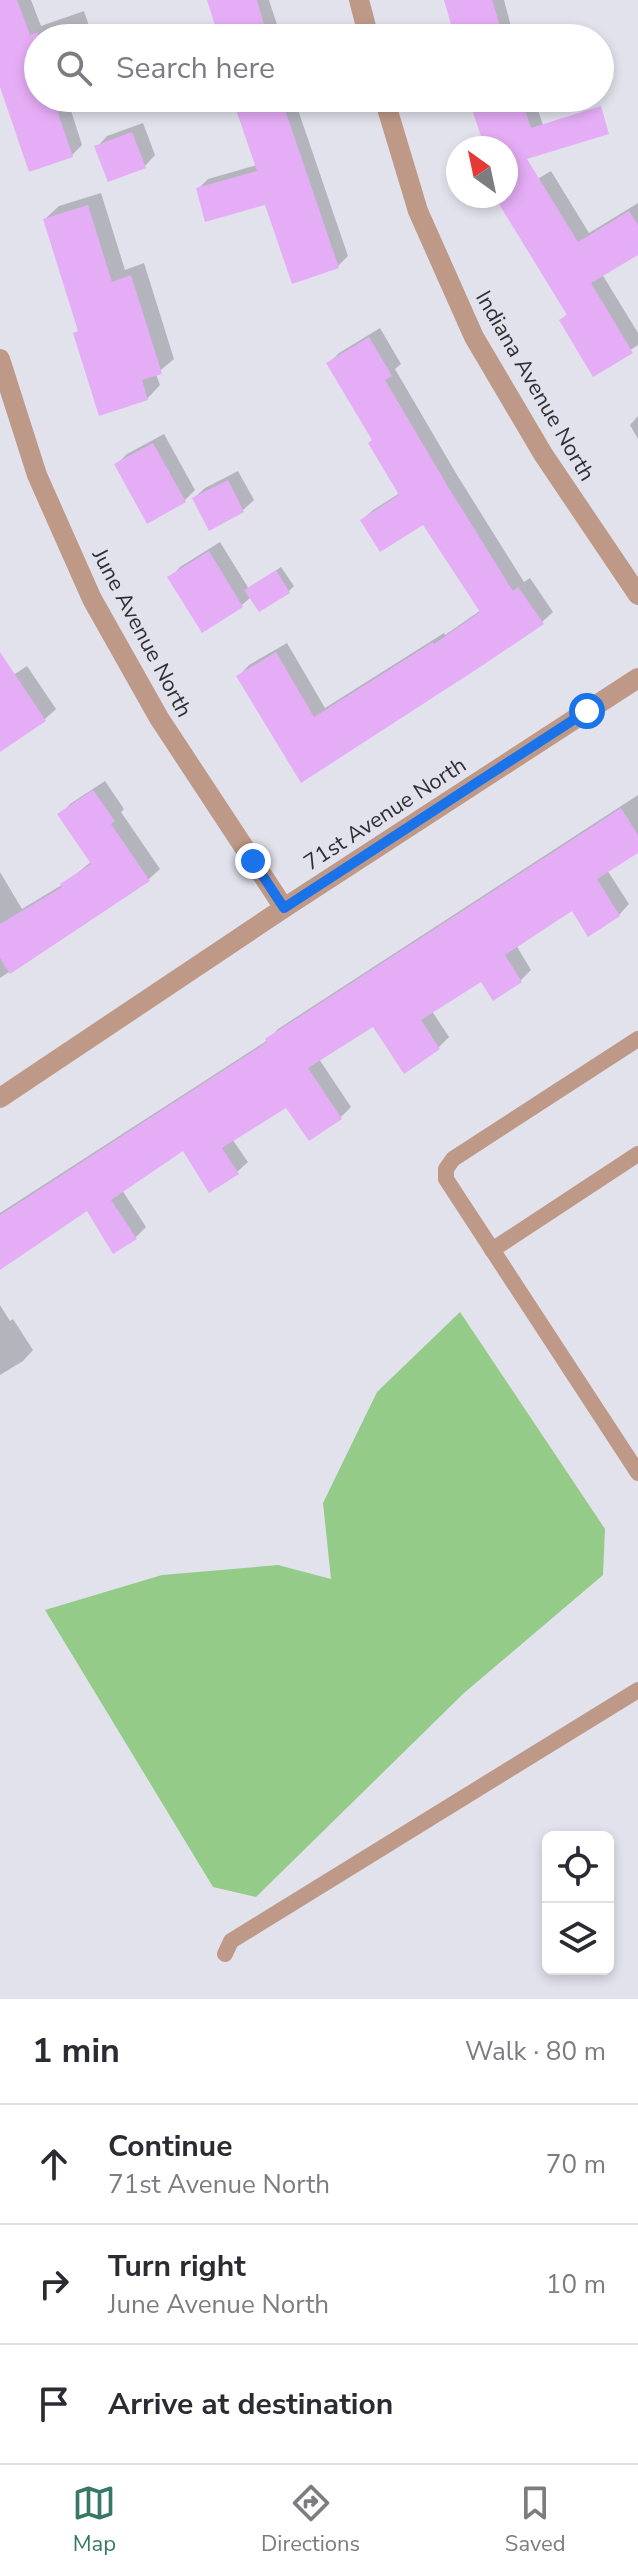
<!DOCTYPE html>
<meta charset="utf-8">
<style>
body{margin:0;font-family:"Nunito Sans",sans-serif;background:#f2f2f3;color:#2b2b33}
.controls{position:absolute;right:24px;bottom:24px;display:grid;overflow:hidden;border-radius:12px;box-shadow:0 4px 12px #0003}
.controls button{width:72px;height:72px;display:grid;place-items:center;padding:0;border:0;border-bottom:2px solid #e1e1e2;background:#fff;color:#2b2b33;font:40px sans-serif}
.compass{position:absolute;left:446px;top:136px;width:72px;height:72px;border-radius:50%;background:#fff;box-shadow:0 4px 12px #0003;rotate:327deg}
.stop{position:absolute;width:24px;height:24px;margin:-18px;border:6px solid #1a73e8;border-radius:50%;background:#fff}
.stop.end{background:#1a73e8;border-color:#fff;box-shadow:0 2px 8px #0008}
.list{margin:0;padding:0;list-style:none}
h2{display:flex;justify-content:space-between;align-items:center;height:104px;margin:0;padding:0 32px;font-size:34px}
h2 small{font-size:26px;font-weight:400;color:#7c7c81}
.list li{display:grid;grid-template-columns:52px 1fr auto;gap:24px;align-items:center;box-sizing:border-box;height:120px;padding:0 32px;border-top:2px solid #e1e1e2}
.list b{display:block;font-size:30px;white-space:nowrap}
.list p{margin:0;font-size:26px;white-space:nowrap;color:#7c7c81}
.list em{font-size:26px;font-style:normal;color:#7c7c81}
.icon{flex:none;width:44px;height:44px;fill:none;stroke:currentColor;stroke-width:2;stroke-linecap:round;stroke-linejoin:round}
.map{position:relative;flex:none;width:638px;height:1999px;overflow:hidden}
.search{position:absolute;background:#fff;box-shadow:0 4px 12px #0003;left:24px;right:24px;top:24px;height:88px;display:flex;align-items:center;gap:20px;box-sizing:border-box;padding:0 28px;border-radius:44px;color:#7c7c81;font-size:30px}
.sheet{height:464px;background:#fff}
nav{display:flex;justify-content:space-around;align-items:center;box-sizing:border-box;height:112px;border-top:2px solid #e1e1e2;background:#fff;font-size:22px;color:#7c7c81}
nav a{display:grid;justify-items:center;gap:4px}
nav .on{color:#377765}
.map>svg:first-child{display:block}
.green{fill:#94cb88}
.shadow{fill:#0003}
.building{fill:#e5adf6}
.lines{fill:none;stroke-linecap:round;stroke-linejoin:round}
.service{stroke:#bf9988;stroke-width:16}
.minor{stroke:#bf9988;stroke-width:20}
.route{stroke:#1a73e8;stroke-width:10}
.labels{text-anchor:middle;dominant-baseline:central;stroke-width:6;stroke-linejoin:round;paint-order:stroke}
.street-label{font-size:22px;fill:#2f2f33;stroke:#e2e2ed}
</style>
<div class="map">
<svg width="638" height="1999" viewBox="0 0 638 1999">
<rect width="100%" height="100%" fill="#e2e2ed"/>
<path class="green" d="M460,1312L605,1529L603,1575L464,1693L256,1897L213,1887L45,1610L162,1575L278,1565L331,1579L323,1503L377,1392Z"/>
<g class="shadow">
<path d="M0,0H31L41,26L84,11L93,38H38V98H67L82,145L72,155L0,81Z"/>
<path d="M209,0H269L279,31L273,38H221Z"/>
<path d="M446,0H504L514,38H457Z"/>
<path d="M234,98H294L348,256L338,266L266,202L198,189L208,179L257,165Z"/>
<path d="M470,98H534L545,131L506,151V148H487Z"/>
<path d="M143,123L155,155L145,166L97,147L107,136Z"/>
<path d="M551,171L589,233L638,203V252L602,274L638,333V345L594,374L562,320L568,313L512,194Z"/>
<path d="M101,193L125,270L144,263L174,359L156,374L160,385L147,399L80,329L45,219L59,206Z"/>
<path d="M380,328L401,364L395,369L457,475L524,582L530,578L553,612L542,622L301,780L239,676L249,665L287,643L325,708L444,633L445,635L481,610L423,523L362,520L373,510L400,493L374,440L328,364L339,353Z"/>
<path d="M638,416V439L630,425Z"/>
<path d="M164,434L195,490L184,501L117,464L127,454Z"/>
<path d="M238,471L254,500L243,510L194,498L205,488Z"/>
<path d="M220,542L249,589L281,567L294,586L289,591L251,597L242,605L202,630L170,578L180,567Z"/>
<path d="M27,666L56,709L45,719L0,749V684Z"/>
<path d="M105,781L124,809L121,812L160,869L149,879L0,978V872L22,909L65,883L92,861L60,815L70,804Z"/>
<path d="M638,795V851L607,870L629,904L619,915L589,934L572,908L516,945L531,970L521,980H482L432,1011L449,1037L439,1047L405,1071L373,1024L319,1059L351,1107L341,1117L310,1138L287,1105L232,1139L248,1162L237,1172L183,1148L122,1190L146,1227L135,1238L87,1209L0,1267V1213L268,1040L278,1029Z"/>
<path d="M0,1305L10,1321L13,1319L33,1350L23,1361L0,1375Z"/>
</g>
<g class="building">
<path d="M0,0H17L30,35L38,32V98H53L73,157L29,172L0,87Z"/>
<path d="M207,0H257L268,38H219Z"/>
<path d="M444,0H492L501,29L473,38H455Z"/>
<path d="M232,98H281L339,268L292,284L265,205L205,222L196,188L257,171Z"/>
<path d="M468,98H521L531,128L601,106L609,134L527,159L578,242L629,211L638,225V255L591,283L633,353L593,377L559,320L567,315L499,204L506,200V148H485Z"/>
<path d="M132,132L146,168L108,182L94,146Z"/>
<path d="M88,205L112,282L131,275L162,374L142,380L148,400L99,416L73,333L78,331L43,219Z"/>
<path d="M369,337L392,376L385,380L447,485L513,591L518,587L544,624L477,669L301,783L236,676L276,652L314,717L433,642L434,644L480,612L423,525L380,552L360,520L399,495L368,443L372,440L326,363Z"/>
<path d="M153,443L186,502L147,524L114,464Z"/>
<path d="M228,480L244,512L209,531L192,498Z"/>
<path d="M209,551L243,607L202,633L167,577Z"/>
<path d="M276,570L290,593L259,612L244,590Z"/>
<path d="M0,652L46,721L0,752Z"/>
<path d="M93,790L115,821L111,824L150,881L10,974L0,958V924L62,887L60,884L91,864L57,814Z"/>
<path d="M621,808L638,835V853L597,879L620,916L588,937L572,911L505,955L522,982L493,1001L481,982L421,1020L440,1049L404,1074L373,1027L308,1068L342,1119L309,1141L286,1108L222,1148L239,1174L209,1193L183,1151L111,1200L137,1239L113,1254L87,1211L0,1270V1215L267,1042L265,1039Z"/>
</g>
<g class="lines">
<g class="service">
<path d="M638,1039L453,1159L446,1169V1179L638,1473"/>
<path d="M492,1250L638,1154"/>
<path d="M225,1954L231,1941L638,1690"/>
</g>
<g class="minor">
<path d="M359,0L369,38"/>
<path d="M384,98L418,211L474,337L543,454L638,595"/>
<path d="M0,359L37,475L92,599L159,718L284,908"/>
<path d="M0,1098L284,908L638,678"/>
</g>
</g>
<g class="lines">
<path class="route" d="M253,861L284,908L587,711"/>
</g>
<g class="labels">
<g class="street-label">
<text transform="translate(535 386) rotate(60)">Indiana Avenue North</text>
<text transform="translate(142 633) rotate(62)">June Avenue North</text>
<text transform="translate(385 814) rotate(-33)">71st Avenue North</text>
</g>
</g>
</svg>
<div class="controls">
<button><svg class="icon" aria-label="locate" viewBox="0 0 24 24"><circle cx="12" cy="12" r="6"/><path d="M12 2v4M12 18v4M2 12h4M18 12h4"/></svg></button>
<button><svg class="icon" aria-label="layers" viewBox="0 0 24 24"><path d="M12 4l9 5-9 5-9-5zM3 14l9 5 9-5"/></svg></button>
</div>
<svg class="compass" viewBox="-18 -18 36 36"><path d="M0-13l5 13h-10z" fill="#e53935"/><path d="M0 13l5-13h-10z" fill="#7c7c81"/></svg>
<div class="stop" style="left:587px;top:711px"></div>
<div class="stop end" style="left:253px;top:861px"></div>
<div class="search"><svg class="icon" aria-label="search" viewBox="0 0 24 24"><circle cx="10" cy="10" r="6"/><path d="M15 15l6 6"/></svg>Search here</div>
</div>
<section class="sheet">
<h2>1 min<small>Walk · 80 m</small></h2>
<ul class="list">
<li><svg class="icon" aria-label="ahead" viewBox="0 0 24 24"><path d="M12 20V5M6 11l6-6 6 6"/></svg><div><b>Continue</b><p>71st Avenue North</p></div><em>70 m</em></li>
<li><svg class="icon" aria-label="right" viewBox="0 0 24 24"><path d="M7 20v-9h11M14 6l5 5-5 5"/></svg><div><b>Turn right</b><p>June Avenue North</p></div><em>10 m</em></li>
<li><svg class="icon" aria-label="arrive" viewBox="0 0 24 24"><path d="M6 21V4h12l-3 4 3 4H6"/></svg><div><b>Arrive at destination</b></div></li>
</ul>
</section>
<nav>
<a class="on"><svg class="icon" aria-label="map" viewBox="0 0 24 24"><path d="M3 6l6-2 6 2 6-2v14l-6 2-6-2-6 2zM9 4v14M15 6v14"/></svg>Map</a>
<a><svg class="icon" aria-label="directions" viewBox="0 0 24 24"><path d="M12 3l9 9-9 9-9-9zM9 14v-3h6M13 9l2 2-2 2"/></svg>Directions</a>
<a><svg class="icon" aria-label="saved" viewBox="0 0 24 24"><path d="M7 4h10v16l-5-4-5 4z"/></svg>Saved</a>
</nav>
